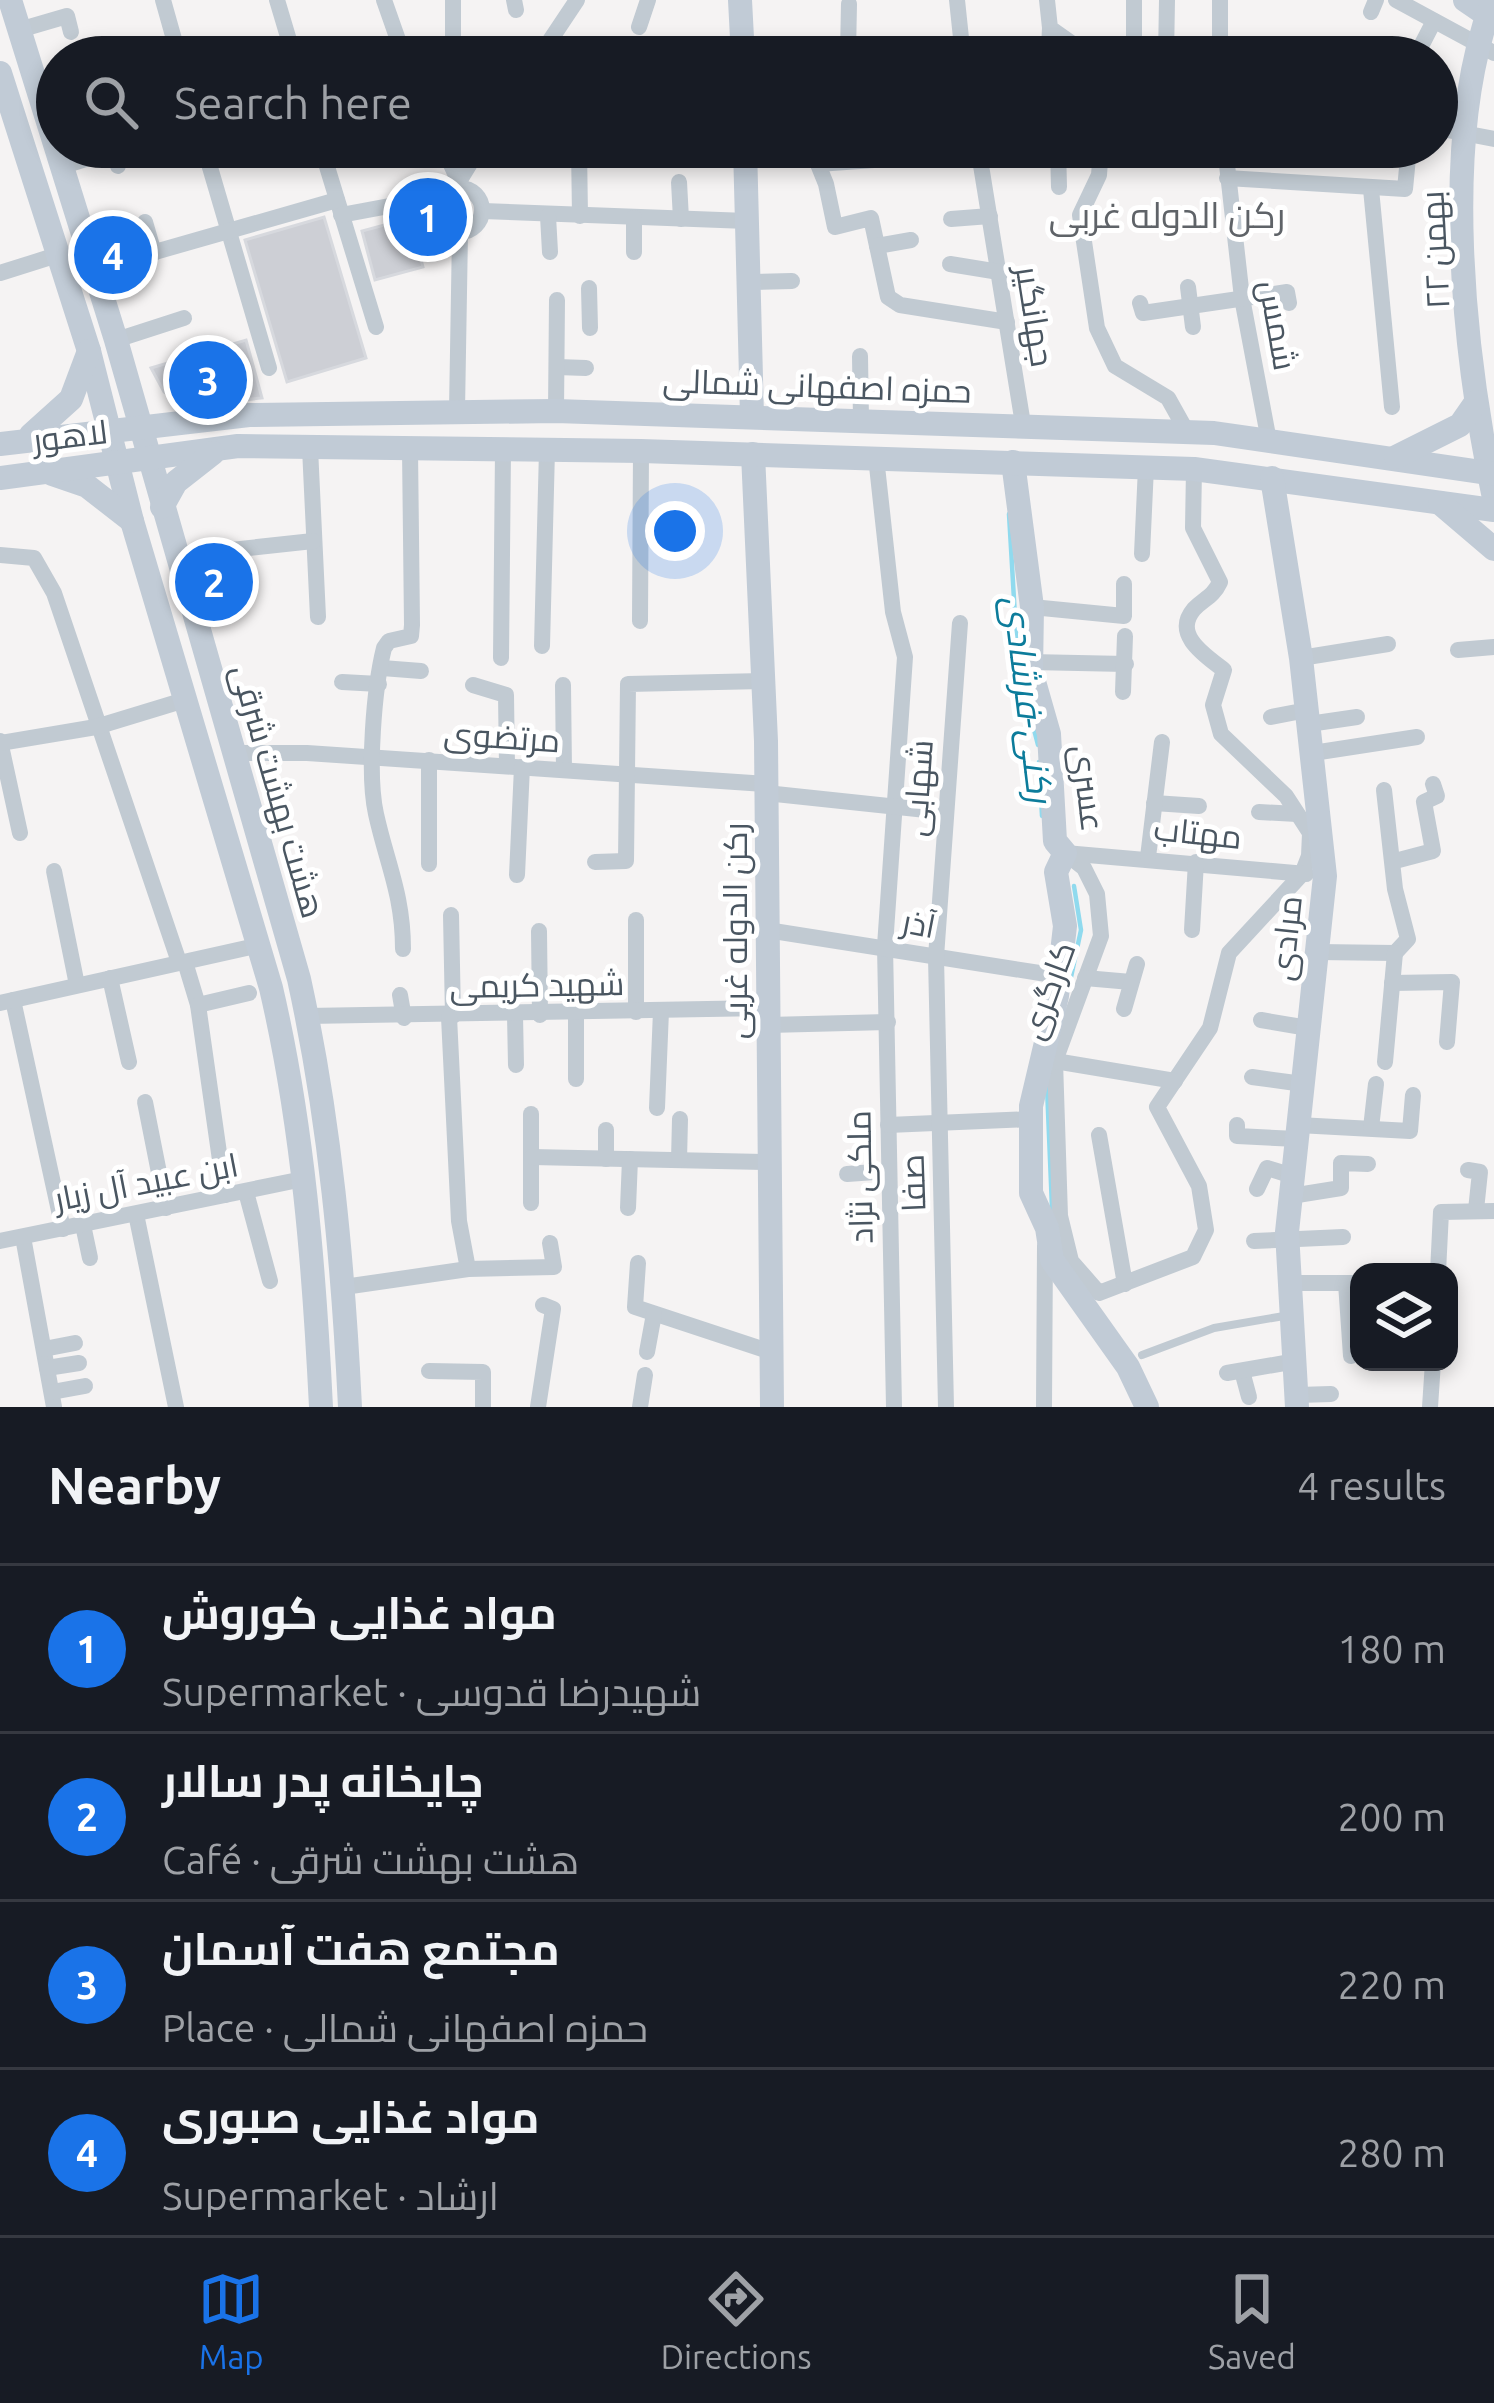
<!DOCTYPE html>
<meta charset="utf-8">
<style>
body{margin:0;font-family:Ubuntu,Cairo,sans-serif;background:#242831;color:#f1f3f6}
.controls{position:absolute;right:36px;bottom:36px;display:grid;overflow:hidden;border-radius:24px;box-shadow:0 6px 18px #0003}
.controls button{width:108px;height:108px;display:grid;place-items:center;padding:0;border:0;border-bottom:3px solid #363941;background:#171b24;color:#f1f3f6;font:60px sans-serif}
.you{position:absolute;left:675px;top:531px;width:42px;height:42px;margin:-30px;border:9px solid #fff;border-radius:50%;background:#1a73e8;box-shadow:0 0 0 18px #1a73e833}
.badge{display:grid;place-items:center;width:78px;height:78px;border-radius:50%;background:#1a73e8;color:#fff;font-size:39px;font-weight:700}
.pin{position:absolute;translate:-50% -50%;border:6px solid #fff;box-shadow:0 3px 12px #0006}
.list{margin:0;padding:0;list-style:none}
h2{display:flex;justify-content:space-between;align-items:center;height:156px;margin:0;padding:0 48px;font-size:51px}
h2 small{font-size:39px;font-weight:400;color:#9ea1a6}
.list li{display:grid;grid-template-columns:78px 1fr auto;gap:36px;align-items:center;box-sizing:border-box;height:168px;padding:0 48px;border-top:3px solid #363941}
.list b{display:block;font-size:45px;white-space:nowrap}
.list p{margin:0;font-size:39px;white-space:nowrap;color:#9ea1a6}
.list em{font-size:39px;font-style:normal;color:#9ea1a6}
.icon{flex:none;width:66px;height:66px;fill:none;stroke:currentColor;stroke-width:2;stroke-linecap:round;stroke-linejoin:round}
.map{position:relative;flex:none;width:1494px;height:1407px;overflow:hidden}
.search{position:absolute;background:#171b24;box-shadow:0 6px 18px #0003;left:36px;right:36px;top:36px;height:132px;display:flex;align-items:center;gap:30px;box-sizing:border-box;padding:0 42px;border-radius:66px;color:#9ea1a6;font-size:45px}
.sheet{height:828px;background:#171b24}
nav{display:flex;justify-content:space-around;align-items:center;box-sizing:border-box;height:168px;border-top:3px solid #363941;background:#171b24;font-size:33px;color:#9ea1a6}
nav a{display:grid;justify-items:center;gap:6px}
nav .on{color:#1a73e8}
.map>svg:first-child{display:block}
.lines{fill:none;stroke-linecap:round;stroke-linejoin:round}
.stream{stroke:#90daee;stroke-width:4.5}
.building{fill:#cdcfd5;stroke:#d7d9de;stroke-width:3}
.lane{stroke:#c1cad2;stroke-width:8}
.street{stroke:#c1cad2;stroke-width:16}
.secondary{stroke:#c1cbd6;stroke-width:24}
.labels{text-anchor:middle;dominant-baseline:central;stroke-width:10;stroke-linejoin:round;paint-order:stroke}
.street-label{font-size:33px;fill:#4a5661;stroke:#fff}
.neighbourhood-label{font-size:36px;fill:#5f6368;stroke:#fff}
.water-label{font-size:36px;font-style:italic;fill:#0c7c9b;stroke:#fff}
</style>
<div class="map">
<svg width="1494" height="1407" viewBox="0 0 1494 1407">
<rect width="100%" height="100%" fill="#f5f3f3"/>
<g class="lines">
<g class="stream">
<path d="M1009,514L1018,668L1038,745"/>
<path d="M1039,762L1042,816"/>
<path d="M1071,977L1081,930L1074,886"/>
<path d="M1047,1087L1052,1208"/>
</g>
</g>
<g class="building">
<path d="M324,217L366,358L287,382L245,240Z"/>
<path d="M410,218L423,267L375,280L362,231Z"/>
<path d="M246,340L262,398L186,406L164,392L151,368Z"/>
</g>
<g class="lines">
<path class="lane" d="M1142,1355L1214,1328L1284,1316"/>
<g class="street">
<path d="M163,0L179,57"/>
<path d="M277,0L294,57"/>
<path d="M384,0L404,57"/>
<path d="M514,0L516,10"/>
<path d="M957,0L963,57"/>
<path d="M1047,0L1050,28L1091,57"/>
<path d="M1396,0L1494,53"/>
<path d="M1371,12L1376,0"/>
<path d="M639,27L648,0"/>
<path d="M19,30L67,16L71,32"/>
<path d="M1419,50L1434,21"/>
<path d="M848,53L849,4"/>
<path d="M453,57V0"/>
<path d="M539,57L577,0"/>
<path d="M771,57L787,51L1049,48L1050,28"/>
<path d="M1134,57V0"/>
<path d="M1166,57L1167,0"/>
<path d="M1220,57V0"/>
<path d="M1314,57L1316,47"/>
<path d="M1437,128L1494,139"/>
<path d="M204,147L269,368"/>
<path d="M321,147L376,327"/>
<path d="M443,147L458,180"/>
<path d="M811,147L826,184L835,227L871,218L888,297L900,305L1007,322"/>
<path d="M978,147L1023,424"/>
<path d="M1058,147L1059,187"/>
<path d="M1101,147L1099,175L1080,215L1097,328L1115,366L1168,398L1187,432"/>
<path d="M1225,147L1242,298L1269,441"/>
<path d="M579,148L580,216"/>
<path d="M818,164L1058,147"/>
<path d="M60,167L114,150L118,166"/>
<path d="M1227,178L1405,189L1409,147"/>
<path d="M679,182L681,219"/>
<circle cx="460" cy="210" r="22"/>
<path d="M455,188L480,147"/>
<path d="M1371,189L1392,407"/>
<path d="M483,211L747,221"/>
<path d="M341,215L443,196"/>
<path d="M548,216L550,252"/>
<path d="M634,218V252"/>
<path d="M951,219L990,216"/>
<path d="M145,222L154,253"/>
<path d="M877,246L911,240"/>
<path d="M950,264L999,272"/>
<path d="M92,270L337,200"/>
<path d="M0,273L57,255"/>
<path d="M749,282L792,281"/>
<path d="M1188,287L1193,327"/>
<path d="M589,288L590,328"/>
<path d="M1140,303L1143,313L1287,292L1289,303"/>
<path d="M116,340L184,318"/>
<path d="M860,356L861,420"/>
<path d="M557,367L586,368"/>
<path d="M457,411L460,233"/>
<path d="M556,411L557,300"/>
<path d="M310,448L318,617"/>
<path d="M876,457L893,612L905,657L885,946L894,1407"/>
<path d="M1142,554L1146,467"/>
<path d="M0,555L34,558L54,593L179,962"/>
<path d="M175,556L313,541"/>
<path d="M1032,607L1124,616V584"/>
<path d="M640,621L641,451"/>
<path d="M542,646L547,450"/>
<path d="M1458,650L1494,647"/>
<path d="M501,658L503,450"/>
<path d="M1301,658L1388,644"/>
<path d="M1030,662L1126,664"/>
<path d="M382,668L421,671"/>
<path d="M342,682L379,684"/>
<path d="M473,685L506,695L507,766"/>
<path d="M563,685L564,770"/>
<path d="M1123,692L1125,636"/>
<path d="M1271,717L1307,710"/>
<path d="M1309,724L1357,717"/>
<path d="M0,741L20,833"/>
<path d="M0,743L96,727L188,699"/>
<path d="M234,753H307L766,784"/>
<path d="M1313,753L1417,737"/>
<path d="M429,760V864"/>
<path d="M766,793L945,812"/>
<path d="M1154,803L1199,806"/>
<path d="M1259,812L1297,814"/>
<path d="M1065,853L1084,868L1097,894L1101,936L1055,1061L1060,1216L1071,1261L1099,1293L1193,1257L1206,1230L1199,1186L1157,1107L1210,1028L1229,953L1302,874L1309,856L1310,833L1286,796L1221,734L1213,705L1224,670C1206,656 1172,635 1194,609C1205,598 1213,597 1220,582L1193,528L1194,469"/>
<path d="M1065,853L1306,874"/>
<path d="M1148,857L1162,742"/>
<path d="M1395,861L1433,851L1424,802L1437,796L1433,784"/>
<path d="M595,862L626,861L628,684L763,681"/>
<path d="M54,871L77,985"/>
<path d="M517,875L522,767"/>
<path d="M451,915L453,1016"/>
<path d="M636,920V1012"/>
<path d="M767,930L1059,976"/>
<path d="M1192,930L1196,862"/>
<path d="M539,931L540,1015"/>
<path d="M403,949C403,895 387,864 376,814C367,774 374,688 384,648L389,641L411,636L412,625L410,449"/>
<path d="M1317,952L1395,953L1408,939L1395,889L1384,790"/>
<path d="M185,962L198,1005L225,1195"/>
<path d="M110,978L129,1062"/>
<path d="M1085,978L1131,982"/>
<path d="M1392,983L1452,982L1447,1042"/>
<path d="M400,995L404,1018"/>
<path d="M13,1000L63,1229"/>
<path d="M0,1003L260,945"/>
<path d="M198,1005L249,993"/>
<path d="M1124,1009L1137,964"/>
<path d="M576,1014V1079"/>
<path d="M515,1015L516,1065"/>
<path d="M307,1016L768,1008"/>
<path d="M449,1017L459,1221L468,1269"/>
<path d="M1261,1020L1308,1028"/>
<path d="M768,1025L888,1022"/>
<path d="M1055,1061L1175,1081"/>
<path d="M1385,1062L1395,953"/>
<path d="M1252,1077L1303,1084"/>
<path d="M145,1102L166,1208"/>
<path d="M657,1108L661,1011"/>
<path d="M531,1114V1203"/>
<path d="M888,1125L1032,1119"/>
<path d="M1237,1125V1136L1297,1139"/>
<path d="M1298,1125L1410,1131L1413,1095"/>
<path d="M1371,1128L1376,1084"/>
<path d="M1099,1135L1125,1284"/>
<path d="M532,1157L769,1162"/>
<path d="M606,1159V1130"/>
<path d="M679,1160L680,1119"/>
<path d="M1468,1170L1480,1172L1476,1210"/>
<path d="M847,1174L889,1171"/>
<path d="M1257,1189L1267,1168L1293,1176"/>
<path d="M246,1192L270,1281"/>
<path d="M1291,1196L1341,1188V1163L1368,1164"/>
<path d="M628,1208L630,1159"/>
<path d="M136,1214L176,1407"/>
<path d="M83,1225L90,1258"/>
<path d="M23,1237L54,1407"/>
<path d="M0,1241L303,1179"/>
<path d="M1254,1241L1343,1237"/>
<path d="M638,1263L635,1307L771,1352"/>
<path d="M1438,1272L1441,1212L1494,1211"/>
<path d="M1290,1283H1359"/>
<path d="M1346,1283L1351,1356"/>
<path d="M344,1287L468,1269L554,1267L550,1243"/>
<path d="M44,1349L75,1343"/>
<path d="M647,1352L654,1314"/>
<path d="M47,1368L79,1363"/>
<path d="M429,1371L483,1372V1407"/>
<path d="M1242,1371L1249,1397"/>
<path d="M1227,1373L1296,1361"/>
<path d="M52,1392L85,1386"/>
<path d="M1298,1395L1331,1394"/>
<path d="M538,1407L553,1309L543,1305"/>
<path d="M640,1407L645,1375"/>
<path d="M946,1407L936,957L960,623"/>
<path d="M1044,1407L1045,1246"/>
<path d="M1430,1407L1433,1362"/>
</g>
<g class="secondary">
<path d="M10,0L116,340L299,979C330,1120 343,1263 350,1407"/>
<path d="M740,0L743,57"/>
<path d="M1465,0L1487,15"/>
<path d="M1493,0C1439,138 1464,356 1494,498"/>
<path d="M0,73L89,351L132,521L271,988C303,1125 314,1266 321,1407"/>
<path d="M745,147L752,416"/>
<path d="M31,435L71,399L89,351"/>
<path d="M0,444L249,415L556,411L1214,433L1494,474"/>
<path d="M753,454L766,741L772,1407"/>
<path d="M1396,457L1460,425L1476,402"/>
<path d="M1013,462L1032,607L1031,671L1049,734L1055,841L1065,853L1056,872L1065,926L1057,996L1031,1106V1193L1047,1228L1052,1260L1128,1367L1147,1407"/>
<path d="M52,474L87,486L132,521"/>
<path d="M0,478L238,446L641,451L1194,469L1494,510"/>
<path d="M1272,478L1301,658L1325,876L1287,1232L1297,1407"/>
<path d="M1440,503L1494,549"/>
<path d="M162,507L176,482L213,453"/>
</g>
</g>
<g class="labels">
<g class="street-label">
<text transform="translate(1434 250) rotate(-93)">۲۲ بهمن</text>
<text transform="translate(1036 316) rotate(81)">جهانگیر</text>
<text transform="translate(1279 325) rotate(80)">شمس</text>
<text transform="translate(817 385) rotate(2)">حمزه اصفهانی شمالی</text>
<text transform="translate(70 435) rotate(-7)">لاهور</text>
<text transform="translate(502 736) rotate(4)">مرتضوی</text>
<text transform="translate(917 788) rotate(-86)">شهابی</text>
<text transform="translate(1089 788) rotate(83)">عسری</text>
<text transform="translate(279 791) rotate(74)">هشت بهشت شرقی</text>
<text transform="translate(1198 832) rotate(6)">مهتاب</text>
<text transform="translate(919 923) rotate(11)">آذر</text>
<text transform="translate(734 931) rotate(-90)">رکن الدوله غربی</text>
<text transform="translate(1285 938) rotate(-84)">مرادی</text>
<text transform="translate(537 984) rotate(-1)">شهید کریمی</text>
<text transform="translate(1047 990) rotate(-70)">کارگری</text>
<text transform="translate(859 1177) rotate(-91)">ملکی نژاد</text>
<text transform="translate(146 1181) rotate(-11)">ابن عبید آل زیار</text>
<text transform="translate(912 1183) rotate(-92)">صفا</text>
</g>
<g class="neighbourhood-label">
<text x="1167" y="214">رکن الدوله غربی</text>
</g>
<g class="water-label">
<text transform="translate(1029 699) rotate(83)">رکنی-فرشادی</text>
</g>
</g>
</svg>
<div class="controls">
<button><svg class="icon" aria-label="layers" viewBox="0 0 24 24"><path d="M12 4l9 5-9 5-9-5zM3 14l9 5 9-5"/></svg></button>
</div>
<div class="you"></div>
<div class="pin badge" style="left:428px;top:217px">1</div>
<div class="pin badge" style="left:214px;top:582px">2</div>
<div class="pin badge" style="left:208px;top:380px">3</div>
<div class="pin badge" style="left:113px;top:255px">4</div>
<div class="search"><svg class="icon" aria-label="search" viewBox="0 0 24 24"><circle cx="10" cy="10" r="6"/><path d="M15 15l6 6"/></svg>Search here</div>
</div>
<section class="sheet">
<h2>Nearby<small>4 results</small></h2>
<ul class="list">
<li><span class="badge">1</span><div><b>مواد غذایی کوروش</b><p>Supermarket · شهیدرضا قدوسی</p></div><em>180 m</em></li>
<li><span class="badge">2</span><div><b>چایخانه پدر سالار</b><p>Café · هشت بهشت شرقی</p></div><em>200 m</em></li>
<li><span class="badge">3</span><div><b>مجتمع هفت آسمان</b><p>Place · حمزه اصفهانی شمالی</p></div><em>220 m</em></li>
<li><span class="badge">4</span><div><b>مواد غذایی صبوری</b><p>Supermarket · ارشاد</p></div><em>280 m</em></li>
</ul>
</section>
<nav>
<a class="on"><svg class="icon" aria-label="map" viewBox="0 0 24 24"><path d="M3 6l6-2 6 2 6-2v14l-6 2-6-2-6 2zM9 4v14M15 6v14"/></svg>Map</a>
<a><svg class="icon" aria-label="directions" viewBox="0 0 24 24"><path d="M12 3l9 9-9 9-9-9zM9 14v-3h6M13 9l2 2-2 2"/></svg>Directions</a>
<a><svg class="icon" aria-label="saved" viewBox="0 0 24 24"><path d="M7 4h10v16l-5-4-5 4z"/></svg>Saved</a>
</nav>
